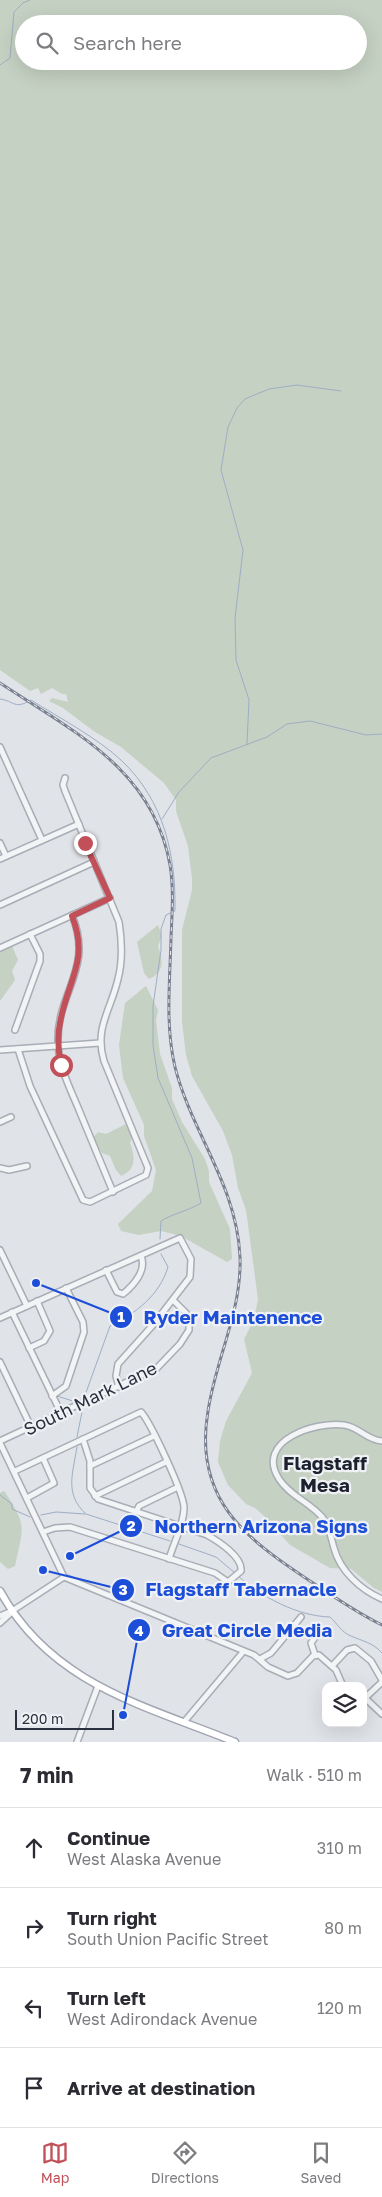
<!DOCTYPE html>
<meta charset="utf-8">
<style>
body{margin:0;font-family:"Golos Text",sans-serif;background:#f2f2f3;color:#2b2b33}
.controls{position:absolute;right:15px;bottom:15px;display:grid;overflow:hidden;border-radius:10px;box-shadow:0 5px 20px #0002}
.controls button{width:45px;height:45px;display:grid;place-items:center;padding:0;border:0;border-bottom:1px solid #e1e1e2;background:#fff;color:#2b2b33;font:25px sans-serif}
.scale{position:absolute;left:15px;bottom:12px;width:99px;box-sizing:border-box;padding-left:5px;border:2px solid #2a303e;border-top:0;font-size:14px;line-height:18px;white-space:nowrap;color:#2a303e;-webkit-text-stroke:4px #eff1f5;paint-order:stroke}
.stop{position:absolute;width:15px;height:15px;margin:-11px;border:4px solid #c25059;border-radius:50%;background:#fff}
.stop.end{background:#c25059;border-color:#fff;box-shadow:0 1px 5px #0008}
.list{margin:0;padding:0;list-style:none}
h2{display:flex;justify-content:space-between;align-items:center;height:65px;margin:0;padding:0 20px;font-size:21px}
h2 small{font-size:16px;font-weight:400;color:#7c7c81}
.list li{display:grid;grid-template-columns:32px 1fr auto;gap:15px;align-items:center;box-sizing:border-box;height:80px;padding:0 20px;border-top:1px solid #e1e1e2}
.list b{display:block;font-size:19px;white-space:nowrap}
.list p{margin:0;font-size:16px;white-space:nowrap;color:#7c7c81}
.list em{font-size:16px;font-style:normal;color:#7c7c81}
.icon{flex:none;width:28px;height:28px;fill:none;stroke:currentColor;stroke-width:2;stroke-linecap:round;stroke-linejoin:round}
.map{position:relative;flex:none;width:382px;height:1742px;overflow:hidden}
.search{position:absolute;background:#fff;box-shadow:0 5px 20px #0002;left:15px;right:15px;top:15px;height:55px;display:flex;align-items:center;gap:12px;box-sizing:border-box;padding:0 18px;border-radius:28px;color:#7c7c81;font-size:19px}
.sheet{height:385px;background:#fff}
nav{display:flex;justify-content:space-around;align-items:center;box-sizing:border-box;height:70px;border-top:1px solid #e1e1e2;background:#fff;font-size:14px;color:#7c7c81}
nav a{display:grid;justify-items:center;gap:2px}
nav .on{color:#c25059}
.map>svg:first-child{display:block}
.green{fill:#c5d1c2;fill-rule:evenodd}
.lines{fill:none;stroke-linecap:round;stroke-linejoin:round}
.stream{stroke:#9eaec5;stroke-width:1}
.minor-casing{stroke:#a9adb5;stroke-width:8}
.major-casing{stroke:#a1a6b2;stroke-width:9}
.minor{stroke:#f2f4f6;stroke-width:5}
.major{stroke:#fff;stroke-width:6}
.rail-casing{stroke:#7b8190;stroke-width:3}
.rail{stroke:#eff1f5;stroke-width:1;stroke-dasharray:4;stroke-linecap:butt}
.route{stroke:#c25059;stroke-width:6}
.labels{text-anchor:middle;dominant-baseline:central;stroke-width:4.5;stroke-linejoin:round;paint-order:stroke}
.street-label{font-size:18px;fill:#2a303e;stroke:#eff1f5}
.neighbourhood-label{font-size:19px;font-weight:bold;fill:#1c212e;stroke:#eff1f5}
.leader{fill:none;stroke:#1d4ed8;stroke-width:2}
.callout-dot{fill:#1d4ed8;stroke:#eff1f5;stroke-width:2}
.mark-label{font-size:15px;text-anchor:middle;font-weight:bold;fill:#fff}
.callout-label{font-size:19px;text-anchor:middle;font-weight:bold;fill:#1d4ed8;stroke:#eff1f5;stroke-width:4.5;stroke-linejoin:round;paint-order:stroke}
</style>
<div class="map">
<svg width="382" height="1742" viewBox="0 0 382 1742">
<rect width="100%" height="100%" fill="#e0e3e8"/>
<g class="green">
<path d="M0,0H382V1592L374,1588L351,1569L330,1568L290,1545L264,1516L255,1508L246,1504L228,1485L218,1462L220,1441L226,1421L252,1373L244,1339L254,1320L258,1299L246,1210L238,1188L232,1155L223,1131L192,1076L186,1055L182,1022V930L192,890V879L188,846L176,811V800L164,783L121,747L95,732L63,708L49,701L52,698L68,702L66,694H62L52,688L41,694L38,688L30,691L0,670ZM24,24H358V61H24Z"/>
<path d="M158,925L162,936L158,946C163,960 165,972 149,979L144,973L137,942Z"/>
<path d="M12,946L18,960L12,971L15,980L0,1001V951Z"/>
<path d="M146,986L158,1010L156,1021L160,1054L172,1088V1099L182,1122L205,1159L209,1171V1182L230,1229L232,1259L227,1262L181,1236L161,1231L139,1235L121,1231L118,1224L152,1191L156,1170L144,1136V1125L123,1078L119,1045L125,1003Z"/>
<path d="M130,1122L134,1133L130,1143C135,1157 137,1169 121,1176L116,1170L110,1156L102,1153L93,1138L98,1132L106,1134Z"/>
<path d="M4,1491C28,1527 23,1526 15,1566L8,1569L0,1562V1493Z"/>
</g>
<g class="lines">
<g class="stream">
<path d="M0,65L10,58L14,12L23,3L30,0"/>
<path d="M0,699C15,701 14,710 31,700C58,717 99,739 122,761C164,801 176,855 175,911L166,915L161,929V950L153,1006V1045L158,1078L192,1158L201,1203C188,1211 174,1213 161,1221L160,1239"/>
<path d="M247,744L249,700L236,660L235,618L243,550L221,470L228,427L237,408L245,399L269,389L297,385L341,391"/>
<path d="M162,819L179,792L211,758L267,737L287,724L310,721L366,735L382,734"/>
<path d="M57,1396L76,1402"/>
<path d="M84,1398L110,1326C136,1313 159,1296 168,1267L161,1254"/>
<path d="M77,1437L83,1407"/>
<path d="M77,1447C73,1473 64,1494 86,1514L170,1541"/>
<path d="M0,1495L12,1504V1509L30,1517"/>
<path d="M41,1515L56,1512L85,1514"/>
<path d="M179,1544L216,1557L235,1573"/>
<path d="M238,1576C262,1597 297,1616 330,1617C337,1623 341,1632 351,1636C362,1641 374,1643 382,1653"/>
</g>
<g class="minor-casing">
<g id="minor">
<path d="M0,747L42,840"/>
<path d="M0,843L6,856"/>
<path d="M0,859L79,824"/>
<path d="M0,905L94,862"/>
<path d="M72,915C94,969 57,992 58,1041C58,1066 70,1088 79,1110C90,1137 102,1165 113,1192"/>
<path d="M0,948L110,898"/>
<path d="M15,1030L40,961V954L30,934"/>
<path d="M18,1049L30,1086L83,1200L90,1202L146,1175L148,1168L104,1061C94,1028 111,1010 118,979C123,960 122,941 119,922L65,791L63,785L65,778"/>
<path d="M0,1050L100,1043"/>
<path d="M0,1122L11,1117"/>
<path d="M0,1168L9,1170L27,1166"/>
<path d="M0,1250L27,1306"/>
<path d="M106,1270L117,1292L123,1294C134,1285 147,1270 141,1256"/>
<path d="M12,1312L61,1413"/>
<path d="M0,1318L180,1238L191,1259L190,1277L153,1325L118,1364L116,1376L119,1387"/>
<path d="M29,1348L44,1341L50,1331L37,1301"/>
<path d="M0,1362L31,1427"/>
<path d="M52,1396L66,1386L84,1332L83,1322L66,1288"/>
<path d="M0,1441L157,1368L180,1344L189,1330V1321L186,1313L173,1300"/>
<path d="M382,1441C367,1440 359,1427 344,1425C317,1421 254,1440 279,1479C289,1495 310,1503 322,1517C329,1525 331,1538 334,1548C340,1571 361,1590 382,1599"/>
<path d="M0,1443L64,1577L254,1655L268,1667L288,1676L297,1673L313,1656L319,1655L336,1670L343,1686"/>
<path d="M90,1466L154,1436"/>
<path d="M15,1471L141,1412C151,1423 183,1492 184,1507C184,1524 174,1542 169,1559"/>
<path d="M95,1496L166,1462"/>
<path d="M27,1498L54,1483L43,1458"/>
<path d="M136,1512L139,1506L178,1487"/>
<path d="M43,1532L55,1528L70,1527L215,1573L228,1582L241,1571C243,1557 218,1541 207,1535L98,1499L90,1488V1461L83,1439"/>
<path d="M0,1616L12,1611L64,1577"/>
<path d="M0,1623L12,1612"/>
<path d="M315,1655L311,1643L316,1636"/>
<path d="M260,1659L271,1653L301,1617"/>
<path d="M332,1666L347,1650L355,1648L371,1661L382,1680"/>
<path d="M363,1696L382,1714"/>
<path d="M365,1698L382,1682"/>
<path d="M184,1722L243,1652"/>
<path d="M77,1742L98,1686"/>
</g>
</g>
<g class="major-casing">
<path id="major" d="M0,1591C51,1684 143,1705 235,1742"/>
</g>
<use href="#minor" class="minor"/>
<use href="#major" class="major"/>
<g class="rail-casing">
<path id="rail" d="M0,683C74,732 153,769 170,865C174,889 172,914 171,938C170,981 165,1025 175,1067C192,1134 237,1185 240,1257C242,1311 216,1358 208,1411C193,1499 245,1538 310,1581C333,1596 357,1613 382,1625"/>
</g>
<use href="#rail" class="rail"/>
</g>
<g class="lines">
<path class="route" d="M61,1065C58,1050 57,1037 60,1023C67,981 90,961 72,916L110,898L85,843"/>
</g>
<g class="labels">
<g class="street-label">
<text transform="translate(90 1398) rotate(-26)">South Mark Lane</text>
</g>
<g class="neighbourhood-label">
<text x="325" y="1462">Flagstaff<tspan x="325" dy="22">Mesa</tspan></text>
</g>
</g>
<path class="leader" d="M36 1283L121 1317M70 1556L131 1526M43 1570L123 1590M123 1715L139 1630"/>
<g class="callout-dot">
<circle cx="36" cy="1283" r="5"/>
<circle cx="70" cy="1556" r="5"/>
<circle cx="43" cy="1570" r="5"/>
<circle cx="123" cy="1715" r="5"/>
<circle cx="121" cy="1317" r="12"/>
<circle cx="131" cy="1526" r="12"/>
<circle cx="123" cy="1590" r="12"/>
<circle cx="139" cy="1630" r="12"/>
</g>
<g class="mark-label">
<text x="121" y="1322">1</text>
<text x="131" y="1531">2</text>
<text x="123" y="1595">3</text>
<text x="139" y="1636">4</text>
</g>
<g class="callout-label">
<text x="233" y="1324">Ryder Maintenence</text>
<text x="261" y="1533">Northern Arizona Signs</text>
<text x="241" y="1596">Flagstaff Tabernacle</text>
<text x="247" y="1637">Great Circle Media</text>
</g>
</svg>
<div class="controls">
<button><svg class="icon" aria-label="layers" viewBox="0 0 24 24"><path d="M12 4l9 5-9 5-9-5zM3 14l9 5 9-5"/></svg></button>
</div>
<div class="scale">200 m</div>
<div class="stop" style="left:61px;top:1065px"></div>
<div class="stop end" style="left:85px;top:843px"></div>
<div class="search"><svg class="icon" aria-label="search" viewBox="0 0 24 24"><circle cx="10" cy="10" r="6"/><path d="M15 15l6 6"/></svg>Search here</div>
</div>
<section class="sheet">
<h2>7 min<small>Walk · 510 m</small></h2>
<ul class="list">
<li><svg class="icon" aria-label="ahead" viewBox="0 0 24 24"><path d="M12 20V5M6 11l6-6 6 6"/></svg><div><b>Continue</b><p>West Alaska Avenue</p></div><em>310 m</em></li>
<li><svg class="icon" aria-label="right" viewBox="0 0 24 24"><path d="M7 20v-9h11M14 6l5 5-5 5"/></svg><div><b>Turn right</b><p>South Union Pacific Street</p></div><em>80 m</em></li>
<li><svg class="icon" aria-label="left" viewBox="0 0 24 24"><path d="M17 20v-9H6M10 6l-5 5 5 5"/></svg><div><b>Turn left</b><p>West Adirondack Avenue</p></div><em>120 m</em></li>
<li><svg class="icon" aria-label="arrive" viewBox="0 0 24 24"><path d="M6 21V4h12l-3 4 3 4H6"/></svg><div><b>Arrive at destination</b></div></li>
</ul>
</section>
<nav>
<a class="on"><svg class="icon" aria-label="map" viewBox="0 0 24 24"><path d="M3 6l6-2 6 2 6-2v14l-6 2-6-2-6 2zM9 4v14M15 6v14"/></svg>Map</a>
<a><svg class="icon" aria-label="directions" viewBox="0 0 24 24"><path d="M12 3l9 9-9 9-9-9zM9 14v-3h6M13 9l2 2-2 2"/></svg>Directions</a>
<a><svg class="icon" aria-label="saved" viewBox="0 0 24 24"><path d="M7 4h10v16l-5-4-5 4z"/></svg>Saved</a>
</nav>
